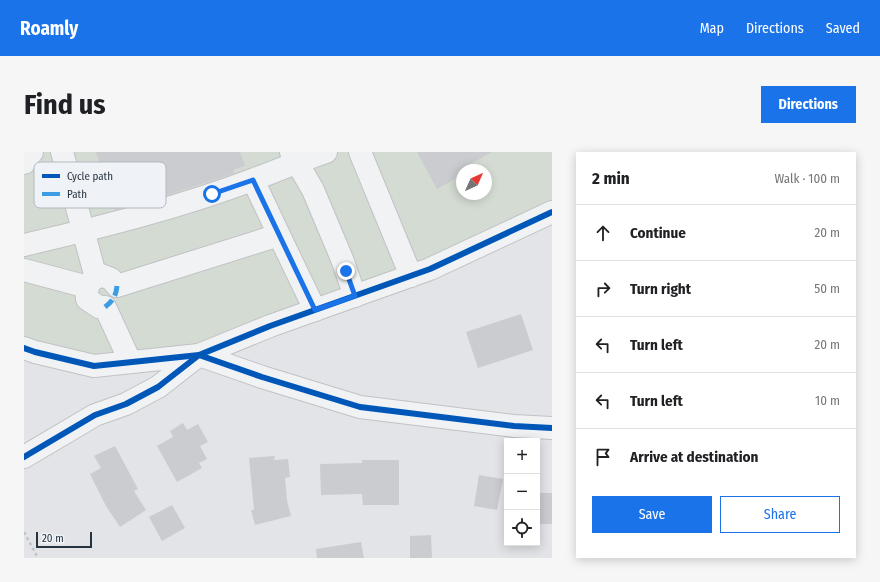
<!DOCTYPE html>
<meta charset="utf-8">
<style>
body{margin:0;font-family:"Fira Sans Condensed",sans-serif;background:#f6f6f6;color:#202124}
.controls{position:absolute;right:12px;bottom:12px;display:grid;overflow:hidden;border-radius:0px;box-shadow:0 2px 10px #0003}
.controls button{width:36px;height:36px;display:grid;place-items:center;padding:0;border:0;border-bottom:1px solid #e0e0e0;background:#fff;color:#202124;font:20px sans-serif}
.compass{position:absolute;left:432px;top:12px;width:36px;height:36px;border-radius:50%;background:#fff;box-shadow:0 2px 10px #0003;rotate:45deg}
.scale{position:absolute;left:12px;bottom:10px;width:56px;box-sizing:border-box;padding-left:4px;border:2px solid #283341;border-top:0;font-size:11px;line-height:14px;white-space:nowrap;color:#283341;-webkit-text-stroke:3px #eff3f7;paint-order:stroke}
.stop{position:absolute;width:12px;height:12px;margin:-9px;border:3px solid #1a73e8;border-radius:50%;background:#fff}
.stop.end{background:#1a73e8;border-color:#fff;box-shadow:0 1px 4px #0008}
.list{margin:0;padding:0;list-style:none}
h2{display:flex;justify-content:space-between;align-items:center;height:52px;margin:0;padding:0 16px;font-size:17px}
h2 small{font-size:13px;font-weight:400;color:#757577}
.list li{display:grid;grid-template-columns:26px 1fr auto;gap:12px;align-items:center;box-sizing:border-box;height:56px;padding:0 16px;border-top:1px solid #e0e0e0}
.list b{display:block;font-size:15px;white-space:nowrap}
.list em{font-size:13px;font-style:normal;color:#757577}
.actions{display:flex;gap:8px;padding:12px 16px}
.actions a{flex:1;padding:9px 0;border:1px solid #1a73e8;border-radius:0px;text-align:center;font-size:14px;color:#1a73e8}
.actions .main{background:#1a73e8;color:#fff}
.icon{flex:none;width:22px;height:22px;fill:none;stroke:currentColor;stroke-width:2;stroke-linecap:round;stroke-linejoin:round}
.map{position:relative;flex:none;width:528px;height:406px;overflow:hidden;border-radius:0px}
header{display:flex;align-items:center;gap:24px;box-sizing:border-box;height:56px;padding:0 20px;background:#1a73e8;color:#fff}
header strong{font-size:19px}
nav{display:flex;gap:22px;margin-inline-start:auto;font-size:14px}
.intro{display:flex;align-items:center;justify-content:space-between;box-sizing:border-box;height:96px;padding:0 24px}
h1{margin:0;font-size:28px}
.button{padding:10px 18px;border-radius:0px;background:#1a73e8;color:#fff;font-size:14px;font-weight:700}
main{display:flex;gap:24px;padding:0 24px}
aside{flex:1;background:#fff;border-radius:0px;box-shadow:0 2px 10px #0003}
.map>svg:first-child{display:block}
.green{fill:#d3dbd2;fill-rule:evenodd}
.building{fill:#cacccf}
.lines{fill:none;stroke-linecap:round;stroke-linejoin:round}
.minor-casing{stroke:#c0c2c5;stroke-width:24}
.path{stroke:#c0c3c6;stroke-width:2.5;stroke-dasharray:3 3;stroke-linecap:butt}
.minor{stroke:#f1f2f4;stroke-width:22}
.quiet{stroke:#3d9de3;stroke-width:5;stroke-dasharray:10 5;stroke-linecap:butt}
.cycleway-casing{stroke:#eff3f7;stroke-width:8}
.cycleway{stroke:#0057b8;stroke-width:6}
.route{stroke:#1a73e8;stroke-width:5}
.key{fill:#eff3f7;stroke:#b3b9c0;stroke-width:1}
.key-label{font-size:11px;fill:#283341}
</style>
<header>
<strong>Roamly</strong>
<nav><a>Map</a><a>Directions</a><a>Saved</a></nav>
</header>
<div class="intro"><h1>Find us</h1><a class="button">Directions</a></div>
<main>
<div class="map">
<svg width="528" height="406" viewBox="0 0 528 406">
<rect width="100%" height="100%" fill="#e2e4e7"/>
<path class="green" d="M0,0H528V60L175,203L0,204ZM438,18H462V42H438Z"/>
<g class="building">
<path d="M72,0H216L221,14L209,18L210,21L196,26L140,44L91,58Z"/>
<path d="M393,0H468L439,16L440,18H438V23L413,37Z"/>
<path d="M497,162L509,198L454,216L442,180Z"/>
<path d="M159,271L163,278L174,272L184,290L176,294L183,307L175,311L178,316L153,330L133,294L149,285L146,279Z"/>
<path d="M91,294L114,337L110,339L122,358L96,375L82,354L66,322L77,316L70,304Z"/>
<path d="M251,304L250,308L264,307L266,325L261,326L263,348L267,364L231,373L227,358H230L225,306Z"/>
<path d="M338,308H375V353H339L338,342L297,343L296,312L338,311Z"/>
<path d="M455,323L479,327L473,358L450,354Z"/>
<rect x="513" y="341" width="15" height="31"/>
<path d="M148,353L161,376L138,389L125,365Z"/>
<path d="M407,383L408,406H386V384Z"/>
<path d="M337,390L340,406H293L292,397Z"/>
</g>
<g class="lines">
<g class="minor-casing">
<g id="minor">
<path d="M38,0L72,126"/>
<path d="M267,0L289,38L318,107L331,144"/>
<path d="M336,0L387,124"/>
<path d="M0,11L8,0"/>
<path d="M255,83L291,158"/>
<path d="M0,93C77,75 154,56 228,28C253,19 277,8 302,0"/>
<path d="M0,118L64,135"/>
<path d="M0,196L11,200L70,214L175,203L238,225L336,255L490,274L528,276"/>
<path d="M106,209L81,155H75L63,147L62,137L68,128L77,123L87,127L93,134L255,83L229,28"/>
<path d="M0,305L71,263L102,252L134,235L175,203L246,174L406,117L528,60"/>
</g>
</g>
<path class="path" d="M0,380L14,406"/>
<use href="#minor" class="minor"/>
<path class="quiet" d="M81,155C89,149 92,144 93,134"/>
<g class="cycleway-casing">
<g id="cycleway">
<path d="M0,196L11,200L70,214L175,203L238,225L336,255L490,274L528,276"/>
<path d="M0,305L71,263L102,252L134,235L175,203L246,174L406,117L528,60"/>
</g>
</g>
<use href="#cycleway" class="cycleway"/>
</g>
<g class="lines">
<path class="route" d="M188,42L229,28L291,158L331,144L322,119"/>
</g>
<rect x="10" y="10" width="132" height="46" rx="6" class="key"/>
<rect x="18" y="22" width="18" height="4" fill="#0057b8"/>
<rect x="18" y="40" width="18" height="4" fill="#3d9de3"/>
<g class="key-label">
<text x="43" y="28">Cycle path</text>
<text x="43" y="46">Path</text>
</g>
</svg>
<div class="controls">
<button>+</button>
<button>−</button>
<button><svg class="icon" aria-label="locate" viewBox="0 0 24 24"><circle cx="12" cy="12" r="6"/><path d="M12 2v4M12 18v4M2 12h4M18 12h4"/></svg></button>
</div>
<svg class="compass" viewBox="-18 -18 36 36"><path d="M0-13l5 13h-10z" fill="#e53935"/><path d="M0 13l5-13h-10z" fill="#757577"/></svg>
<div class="scale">20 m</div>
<div class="stop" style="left:188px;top:42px"></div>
<div class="stop end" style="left:322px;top:119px"></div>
</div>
<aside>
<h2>2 min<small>Walk · 100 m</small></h2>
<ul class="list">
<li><svg class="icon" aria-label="ahead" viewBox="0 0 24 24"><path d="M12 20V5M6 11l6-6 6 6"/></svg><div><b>Continue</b></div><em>20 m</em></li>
<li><svg class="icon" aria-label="right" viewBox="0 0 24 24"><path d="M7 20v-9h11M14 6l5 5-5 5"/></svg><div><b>Turn right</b></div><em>50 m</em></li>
<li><svg class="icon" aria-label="left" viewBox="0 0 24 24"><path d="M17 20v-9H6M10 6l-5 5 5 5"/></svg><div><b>Turn left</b></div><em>20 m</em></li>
<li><svg class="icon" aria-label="left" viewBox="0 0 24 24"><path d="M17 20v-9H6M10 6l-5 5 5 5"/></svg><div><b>Turn left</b></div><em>10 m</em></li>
<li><svg class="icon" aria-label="arrive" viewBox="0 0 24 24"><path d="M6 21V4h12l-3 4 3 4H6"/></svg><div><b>Arrive at destination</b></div></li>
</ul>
<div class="actions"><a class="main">Save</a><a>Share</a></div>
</aside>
</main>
